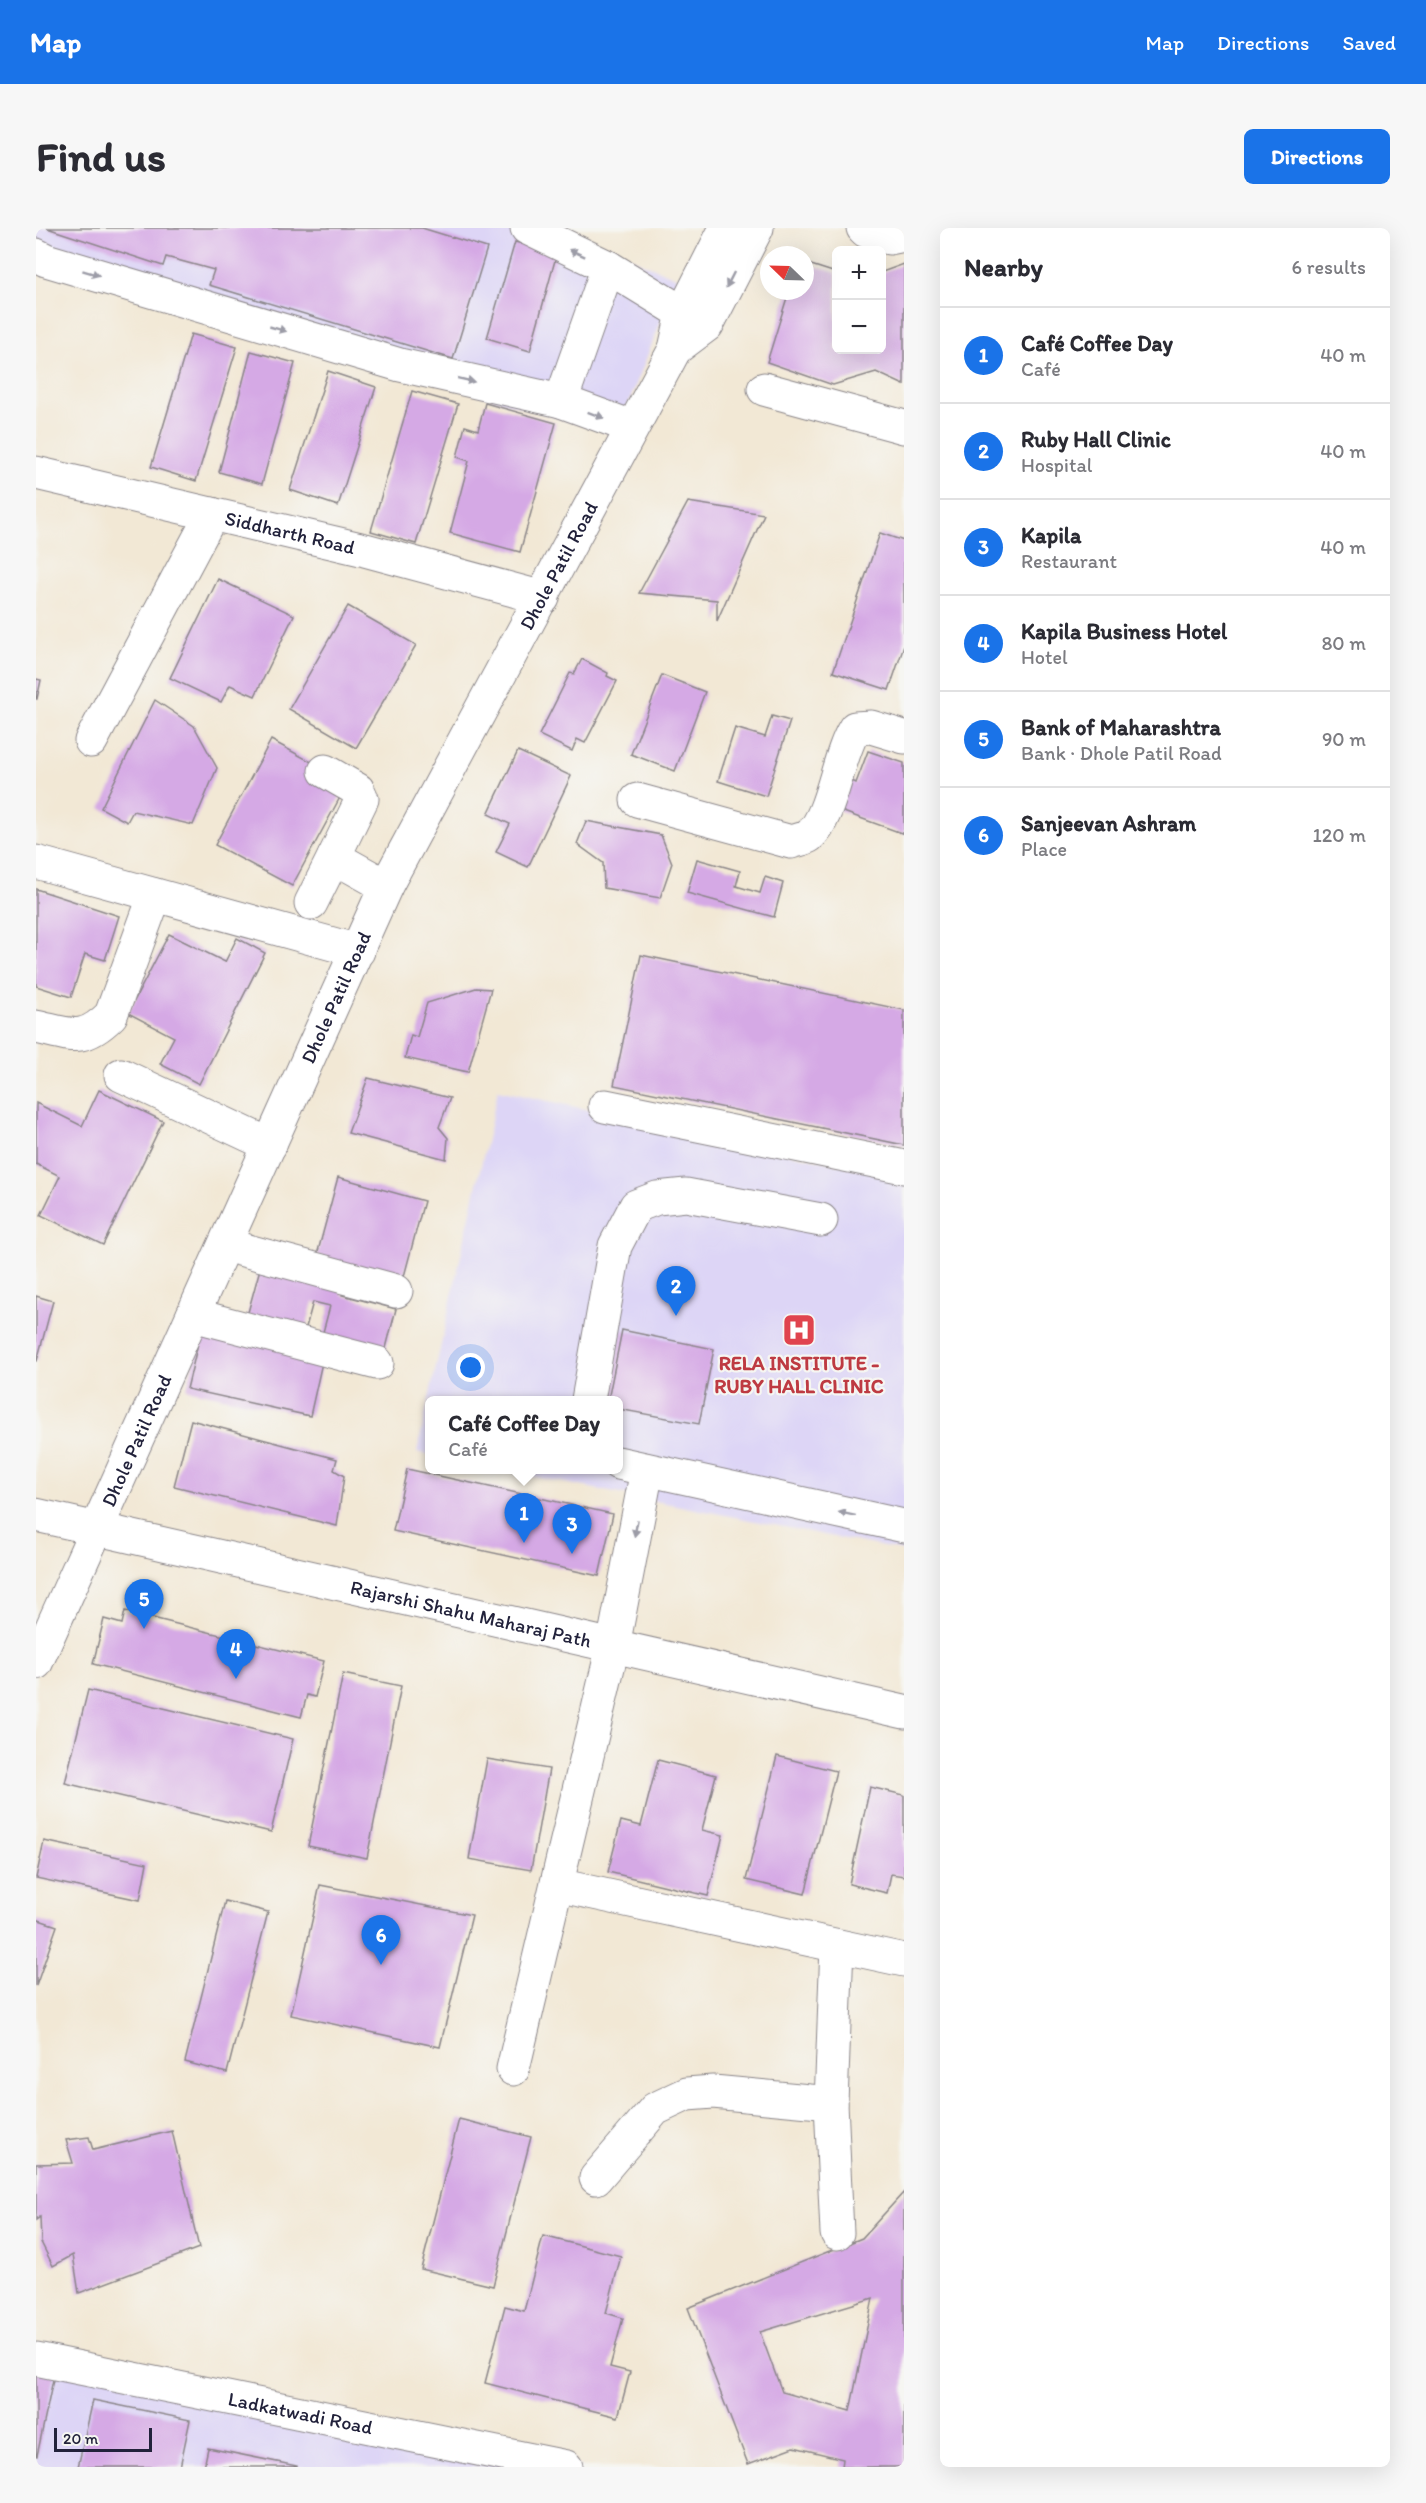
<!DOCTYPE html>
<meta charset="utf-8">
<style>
body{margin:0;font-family:Itim,sans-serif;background:#f7f7f7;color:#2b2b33}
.controls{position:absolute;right:18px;top:18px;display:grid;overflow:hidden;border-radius:9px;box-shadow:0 6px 24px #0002}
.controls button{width:54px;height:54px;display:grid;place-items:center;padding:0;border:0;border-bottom:2px solid #e1e1e2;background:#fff;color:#2b2b33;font:30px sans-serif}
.compass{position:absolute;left:724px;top:18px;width:54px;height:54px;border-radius:50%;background:#fff;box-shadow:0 6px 24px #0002;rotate:293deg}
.scale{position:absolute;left:18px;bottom:15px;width:98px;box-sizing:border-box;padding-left:6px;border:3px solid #22223b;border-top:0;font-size:16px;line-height:21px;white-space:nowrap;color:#22223b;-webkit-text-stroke:4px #f6f6f2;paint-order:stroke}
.you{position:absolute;left:435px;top:1140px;width:21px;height:21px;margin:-15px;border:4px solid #fff;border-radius:50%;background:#1a73e8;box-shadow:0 0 0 9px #1a73e833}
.badge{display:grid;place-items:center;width:39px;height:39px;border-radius:50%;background:#1a73e8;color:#fff;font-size:20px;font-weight:700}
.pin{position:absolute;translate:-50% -50px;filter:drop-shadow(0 2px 3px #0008)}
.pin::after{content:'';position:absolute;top:32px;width:21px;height:18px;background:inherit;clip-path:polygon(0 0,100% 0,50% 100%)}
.popup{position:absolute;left:389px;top:1168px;width:198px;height:78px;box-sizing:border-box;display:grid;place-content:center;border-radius:9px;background:#fff;filter:drop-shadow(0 2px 4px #0005);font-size:20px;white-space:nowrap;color:#7c7c81}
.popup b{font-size:22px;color:#2b2b33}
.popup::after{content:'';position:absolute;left:50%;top:100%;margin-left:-12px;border:12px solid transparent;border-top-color:#fff}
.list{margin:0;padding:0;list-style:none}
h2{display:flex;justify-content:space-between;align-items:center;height:78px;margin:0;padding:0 24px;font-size:26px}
h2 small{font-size:20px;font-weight:400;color:#7c7c81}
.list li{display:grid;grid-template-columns:39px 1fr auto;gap:18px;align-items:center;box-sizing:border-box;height:96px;padding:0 24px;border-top:2px solid #e1e1e2}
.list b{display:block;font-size:22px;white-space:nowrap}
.list p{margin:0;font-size:20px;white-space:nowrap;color:#7c7c81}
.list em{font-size:20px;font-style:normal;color:#7c7c81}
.map{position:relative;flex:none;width:868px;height:2239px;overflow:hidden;border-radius:9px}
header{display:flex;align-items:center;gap:36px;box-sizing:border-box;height:84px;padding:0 30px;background:#1a73e8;color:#fff}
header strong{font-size:28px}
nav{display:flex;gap:33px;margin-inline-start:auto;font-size:21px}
.intro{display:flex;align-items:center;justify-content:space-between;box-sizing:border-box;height:144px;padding:0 36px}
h1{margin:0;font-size:42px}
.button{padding:15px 27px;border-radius:9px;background:#1a73e8;color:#fff;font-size:21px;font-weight:700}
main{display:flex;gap:36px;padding:0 36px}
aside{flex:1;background:#fff;border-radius:9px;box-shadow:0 6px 24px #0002}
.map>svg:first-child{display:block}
.built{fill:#ddd5f6}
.building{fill:#d5a9e5;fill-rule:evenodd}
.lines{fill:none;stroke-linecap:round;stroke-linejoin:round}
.minor-casing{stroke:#8a8588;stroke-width:35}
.minor{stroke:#fff;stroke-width:33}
.oneway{fill:#9c9ca7}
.labels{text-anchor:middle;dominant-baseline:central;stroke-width:4.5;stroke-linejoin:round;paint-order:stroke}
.street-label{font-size:20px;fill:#22223b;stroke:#f6f6f2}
.health-label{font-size:20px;font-weight:bold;fill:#be3a42;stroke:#f6f6f2}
</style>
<header>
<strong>Map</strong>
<nav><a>Map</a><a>Directions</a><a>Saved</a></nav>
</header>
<div class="intro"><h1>Find us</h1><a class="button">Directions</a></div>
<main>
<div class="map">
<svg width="868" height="2239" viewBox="0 0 868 2239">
<rect width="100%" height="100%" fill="#f6f6f2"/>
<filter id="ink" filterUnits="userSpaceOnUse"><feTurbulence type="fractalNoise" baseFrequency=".0167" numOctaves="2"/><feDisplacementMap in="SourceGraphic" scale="12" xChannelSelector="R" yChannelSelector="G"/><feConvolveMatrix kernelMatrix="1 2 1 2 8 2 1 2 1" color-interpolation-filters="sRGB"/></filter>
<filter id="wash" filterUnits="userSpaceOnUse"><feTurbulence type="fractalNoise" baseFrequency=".008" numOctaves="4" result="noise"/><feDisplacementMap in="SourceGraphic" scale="24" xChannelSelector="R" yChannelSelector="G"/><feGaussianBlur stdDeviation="1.35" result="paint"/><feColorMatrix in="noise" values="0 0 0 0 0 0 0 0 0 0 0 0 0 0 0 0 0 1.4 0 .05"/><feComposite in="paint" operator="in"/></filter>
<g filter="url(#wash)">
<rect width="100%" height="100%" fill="#f2e8d5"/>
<g class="built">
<path d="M0,0H523L642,50L580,207L0,36Z"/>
<path d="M462,862L868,951V1323L465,1242H582V1172H394L393,1227L381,1224Z"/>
<path d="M0,2128L280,2185L548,2239H0Z"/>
</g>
<g id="blocks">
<g class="building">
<path d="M11,0H386L451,20L417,131L173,57L178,42L130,29L127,38Z"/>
<path d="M479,14L521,25L494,123L451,110Z"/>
<path d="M769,35L800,45V122H846V44L868,36V157L840,144L797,157L731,134L753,63H769Z"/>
<path d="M155,106L201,119L160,253L115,239Z"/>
<path d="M215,123L259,135L226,256L183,244Z"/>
<path d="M292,143L340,159L302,278L254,262Z"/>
<path d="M376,163L422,176L380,316L335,303Z"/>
<path d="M449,175L520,195L484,324L414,305L433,233L421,229L429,198L442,202Z"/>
<path d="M652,274L728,286L681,393V372L603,365Z"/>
<path d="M844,305L868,313V418L853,462L797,444Z"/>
<path d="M182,351L258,387L219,468L194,457L185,474L134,450Z"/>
<path d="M312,378L380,417L320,520L253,481Z"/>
<path d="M546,431L572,445L571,448L581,453L549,515L541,511L536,523L503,507L534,445L538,446Z"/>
<path d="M626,447L669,464L639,543L595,526Z"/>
<path d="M0,451L5,452L1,471H0Z"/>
<path d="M119,472L158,498L181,540L157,597L97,583L91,594L65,580Z"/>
<path d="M736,488L754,493L730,568L682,553L699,500L729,509Z"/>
<path d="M235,512L281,537L308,562L256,658L179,617Z"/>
<path d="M482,523L535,548L492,639L460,624L474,596L452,586Z"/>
<path d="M832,523L868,535V606L802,582L814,552L820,555Z"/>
<path d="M550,593L625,607L636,635L624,670L568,660L567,635L541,616Z"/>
<path d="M661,631L704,643L700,658L724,665L729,649L747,655L738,689L651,665Z"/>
<path d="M0,661L83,688L69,732L49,726L35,769L0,758Z"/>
<path d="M133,706L189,734L201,710L229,725L163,856L124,836L138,809L92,785Z"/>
<path d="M605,727L868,782V917L578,857Z"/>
<path d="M440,760L455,761L432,844L369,830L375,807L381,809L391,775Z"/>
<path d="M332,850L414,870L403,899L412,910L410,931L312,905Z"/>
<path d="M63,862L127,893L67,1017L5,987L24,948L0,936V875L46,898Z"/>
<path d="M302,949L388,973L366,1056L281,1027Z"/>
<path d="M225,1037L307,1058L306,1067L360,1081L349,1124L286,1108L294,1078L277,1074L269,1103L211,1088Z"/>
<path d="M0,1068L17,1073L1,1133H0Z"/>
<path d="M586,1102L678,1121L663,1196L582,1181V1172H572Z"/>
<path d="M165,1103L287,1130L274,1188L151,1161Z"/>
<path d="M155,1192L301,1231L298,1242L308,1248L301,1298L138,1258Z"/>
<path d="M371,1241L577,1286L563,1348L357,1303Z"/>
<path d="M89,1383L288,1433L279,1469L271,1467L265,1489L57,1436L68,1391L86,1396Z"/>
<path d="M307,1446L365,1458L331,1630L272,1618Z"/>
<path d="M52,1462L257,1511L235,1604L29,1555Z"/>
<path d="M741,1528L800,1543L769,1666L710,1652Z"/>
<path d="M451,1531L513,1541L495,1642L433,1631Z"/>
<path d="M622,1532L680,1547L666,1602L687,1607L672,1668L572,1644L585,1593L605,1598Z"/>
<path d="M834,1559L868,1567V1648L855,1646L851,1665L813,1656Z"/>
<path d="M8,1613L111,1635L104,1672L0,1650Z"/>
<path d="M284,1657L436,1687L404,1819L255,1787Z"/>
<path d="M189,1673L232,1684L191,1845L149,1834Z"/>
<path d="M0,1691L21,1698L0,1758Z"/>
<path d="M423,1891L495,1909L457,2058L385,2041Z"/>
<path d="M136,1903L163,2020L43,2065L37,2027L17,2038L5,2014L4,1989L0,1992V1936L37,1935L30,1912L53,1909L57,1922Z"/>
<path d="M868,1964V2239H806L807,2231L758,2219L712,2236L652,2080L826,2010ZM837,2070L814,2183L746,2164L724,2104Z"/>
<path d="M507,2008L585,2028L570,2085L587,2090L574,2139L594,2144L582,2189L449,2155L469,2078L488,2083Z"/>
<path d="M0,2143L18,2147L1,2228H0Z"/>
<path d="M57,2172L154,2192L144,2239H42Z"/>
<path d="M172,2220L261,2238V2239H168Z"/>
</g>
</g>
</g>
<g filter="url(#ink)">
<use href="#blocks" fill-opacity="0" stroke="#8a8588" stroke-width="1.5"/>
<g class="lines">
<g class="minor-casing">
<g id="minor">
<path d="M491,0L572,39L647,85"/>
<path d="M827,0L830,3L853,10L868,7"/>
<path d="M0,27L10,32L364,137L525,173L596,199"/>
<path d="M639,121L671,97L721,0"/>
<path d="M728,161L868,199"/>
<path d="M525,173L572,39"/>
<path id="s1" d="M0,245L329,322L507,370"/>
<path d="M55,513L176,286"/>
<path d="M289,543L322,562L326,571L298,629L350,658"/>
<path d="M601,572L755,614C761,612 769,611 773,608C796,589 801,528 819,500L835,499L868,509"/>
<path d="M0,634L322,723"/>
<path d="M275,675L298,629"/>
<path d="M0,799C36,807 47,815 75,787L119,667"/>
<path d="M85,847L234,917"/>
<path d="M569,878L868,939"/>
<path d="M189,1017L360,1063"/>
<path d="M157,1087L341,1135"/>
<path d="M552,1172L579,1018L600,978L621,970L650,967L785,992"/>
<path d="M582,1235L868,1298"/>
<path id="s2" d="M0,1287L868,1484"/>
<path id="s3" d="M0,1435L350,658L639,121L647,85L690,0"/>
<path d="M521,1657L868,1732"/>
<path d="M801,1718L795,1875L801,2005"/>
<path d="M477,1841L577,1418L611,1242"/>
<path d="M560,1950L619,1881L651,1866L677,1864L795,1875"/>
<path id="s4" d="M0,2131L530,2239"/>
</g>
</g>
<use href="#minor" class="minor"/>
</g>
<defs><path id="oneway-solid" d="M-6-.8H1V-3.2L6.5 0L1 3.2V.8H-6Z" transform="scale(1.5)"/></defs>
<g class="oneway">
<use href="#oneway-solid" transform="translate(541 25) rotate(-156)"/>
<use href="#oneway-solid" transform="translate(55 45) rotate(17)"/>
<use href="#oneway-solid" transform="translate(694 52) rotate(117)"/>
<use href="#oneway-solid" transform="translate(242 101) rotate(16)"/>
<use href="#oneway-solid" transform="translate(430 152) rotate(13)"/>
<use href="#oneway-solid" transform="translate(560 187) rotate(21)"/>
<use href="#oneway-solid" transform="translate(811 1286) rotate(-168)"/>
<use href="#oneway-solid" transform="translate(600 1300) rotate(101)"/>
</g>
</g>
<defs>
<g id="hospital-square" transform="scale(1.725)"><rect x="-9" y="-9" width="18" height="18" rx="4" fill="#e0444e" stroke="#f6f6f2"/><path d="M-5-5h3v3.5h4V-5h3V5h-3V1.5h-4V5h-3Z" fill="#fff"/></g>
</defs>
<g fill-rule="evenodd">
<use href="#hospital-square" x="763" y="1102"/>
</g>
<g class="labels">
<g class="street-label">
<text stroke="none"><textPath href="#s1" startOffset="261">Siddharth Road</textPath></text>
<text stroke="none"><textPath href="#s3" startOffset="1216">Dhole Patil Road</textPath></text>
<text stroke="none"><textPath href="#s3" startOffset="730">Dhole Patil Road</textPath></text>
<text stroke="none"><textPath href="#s3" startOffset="244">Dhole Patil Road</textPath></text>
<text stroke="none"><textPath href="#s2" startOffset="446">Rajarshi Shahu Maharaj Path</textPath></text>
<text stroke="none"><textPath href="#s4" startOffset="270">Ladkatwadi Road</textPath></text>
</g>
<g class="health-label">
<text x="763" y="1135">RELA INSTITUTE -<tspan x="763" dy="23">RUBY HALL CLINIC</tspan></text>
</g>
</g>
</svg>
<div class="controls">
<button>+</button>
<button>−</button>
</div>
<svg class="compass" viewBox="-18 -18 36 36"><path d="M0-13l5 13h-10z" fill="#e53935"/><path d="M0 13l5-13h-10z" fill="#7c7c81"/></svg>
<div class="scale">20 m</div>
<div class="you"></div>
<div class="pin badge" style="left:488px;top:1315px">1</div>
<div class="popup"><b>Café Coffee Day</b>Café</div>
<div class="pin badge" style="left:640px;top:1088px">2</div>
<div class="pin badge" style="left:536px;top:1326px">3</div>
<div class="pin badge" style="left:200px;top:1451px">4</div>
<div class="pin badge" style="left:108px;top:1401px">5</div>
<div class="pin badge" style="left:345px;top:1737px">6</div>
</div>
<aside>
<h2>Nearby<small>6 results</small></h2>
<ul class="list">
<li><span class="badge">1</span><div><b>Café Coffee Day</b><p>Café</p></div><em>40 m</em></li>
<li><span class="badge">2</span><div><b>Ruby Hall Clinic</b><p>Hospital</p></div><em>40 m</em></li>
<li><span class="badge">3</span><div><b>Kapila</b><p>Restaurant</p></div><em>40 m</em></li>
<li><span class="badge">4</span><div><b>Kapila Business Hotel</b><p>Hotel</p></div><em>80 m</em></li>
<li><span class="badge">5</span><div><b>Bank of Maharashtra</b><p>Bank · Dhole Patil Road</p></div><em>90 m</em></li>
<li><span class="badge">6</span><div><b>Sanjeevan Ashram</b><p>Place</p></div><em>120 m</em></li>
</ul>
</aside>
</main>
